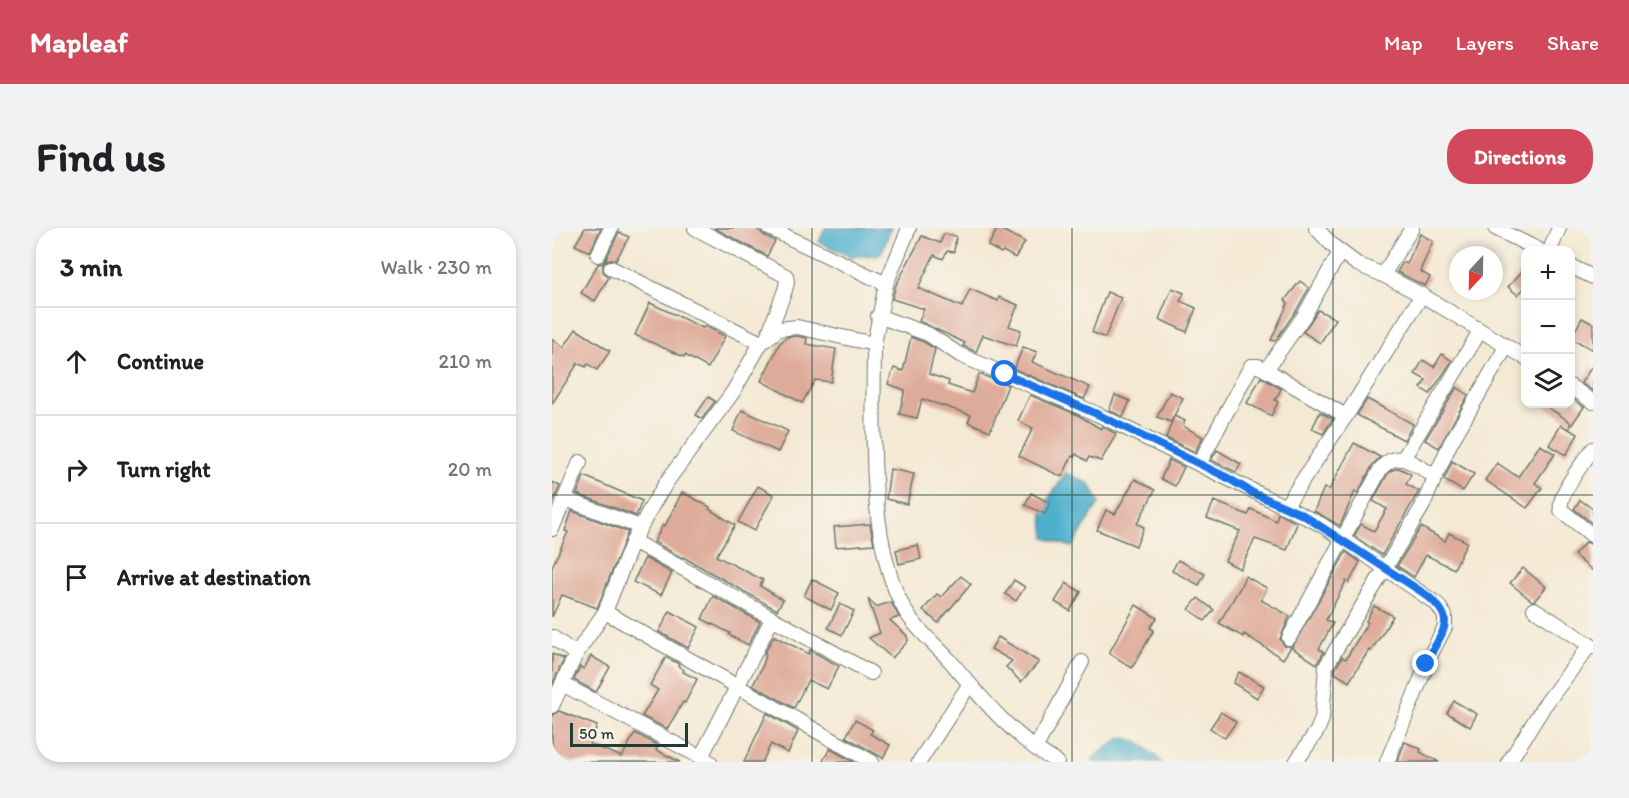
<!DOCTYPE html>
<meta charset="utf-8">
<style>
body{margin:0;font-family:Itim,sans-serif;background:#f2f2f2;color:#202124}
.controls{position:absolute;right:18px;top:18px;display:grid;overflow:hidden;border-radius:12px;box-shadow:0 3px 9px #0003}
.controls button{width:54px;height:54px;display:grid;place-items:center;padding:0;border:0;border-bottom:2px solid #e0e0e0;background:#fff;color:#202124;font:30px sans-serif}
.compass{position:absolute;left:897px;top:18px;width:54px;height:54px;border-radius:50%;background:#fff;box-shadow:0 3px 9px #0003;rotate:202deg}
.scale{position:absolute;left:18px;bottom:15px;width:118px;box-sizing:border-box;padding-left:6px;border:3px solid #1f3d34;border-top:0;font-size:16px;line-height:21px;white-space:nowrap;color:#1f3d34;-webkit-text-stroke:4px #f7f3e8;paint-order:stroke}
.stop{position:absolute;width:18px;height:18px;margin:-14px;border:4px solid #1a73e8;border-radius:50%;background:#fff}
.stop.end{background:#1a73e8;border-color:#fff;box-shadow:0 2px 6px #0008}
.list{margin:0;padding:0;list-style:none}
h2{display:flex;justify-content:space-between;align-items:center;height:78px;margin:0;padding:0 24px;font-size:26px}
h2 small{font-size:20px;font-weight:400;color:#757577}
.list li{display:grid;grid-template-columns:39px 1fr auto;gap:18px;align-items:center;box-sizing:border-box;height:108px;padding:0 24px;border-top:2px solid #e0e0e0}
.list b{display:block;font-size:22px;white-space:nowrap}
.list em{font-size:20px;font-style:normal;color:#757577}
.icon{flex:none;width:33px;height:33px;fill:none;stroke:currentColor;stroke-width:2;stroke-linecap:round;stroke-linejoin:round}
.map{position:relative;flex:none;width:1041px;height:534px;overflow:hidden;border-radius:24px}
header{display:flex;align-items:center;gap:36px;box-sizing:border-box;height:84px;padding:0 30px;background:#d1495b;color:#fff}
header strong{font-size:28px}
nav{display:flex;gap:33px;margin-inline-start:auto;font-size:21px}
.intro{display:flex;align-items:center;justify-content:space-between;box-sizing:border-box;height:144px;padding:0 36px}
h1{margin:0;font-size:42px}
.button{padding:15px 27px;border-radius:24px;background:#d1495b;color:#fff;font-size:21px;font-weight:700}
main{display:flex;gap:36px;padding:0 36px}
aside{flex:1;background:#fff;border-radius:24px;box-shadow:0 3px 9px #0003}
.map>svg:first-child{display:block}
.water{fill:#4fb0ce;stroke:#377681;stroke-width:1.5}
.building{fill:#deab9a}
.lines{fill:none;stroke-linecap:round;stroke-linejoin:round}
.street-casing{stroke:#6a796c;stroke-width:16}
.street{stroke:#fff;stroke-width:14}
.route{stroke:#1a73e8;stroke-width:8}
.grid{fill:none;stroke:#1f3d34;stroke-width:1.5;stroke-opacity:0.55}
</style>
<header>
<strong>Mapleaf</strong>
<nav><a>Map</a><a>Layers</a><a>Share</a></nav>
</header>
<div class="intro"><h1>Find us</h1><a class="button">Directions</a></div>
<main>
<aside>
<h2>3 min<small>Walk · 230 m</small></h2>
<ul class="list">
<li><svg class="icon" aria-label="ahead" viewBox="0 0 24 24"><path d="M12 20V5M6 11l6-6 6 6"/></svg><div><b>Continue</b></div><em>210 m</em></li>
<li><svg class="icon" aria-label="right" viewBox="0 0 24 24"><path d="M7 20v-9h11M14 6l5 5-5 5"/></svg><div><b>Turn right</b></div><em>20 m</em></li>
<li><svg class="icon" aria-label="arrive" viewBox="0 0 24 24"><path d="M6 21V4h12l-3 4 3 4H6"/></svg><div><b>Arrive at destination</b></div></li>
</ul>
</aside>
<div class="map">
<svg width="1041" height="534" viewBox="0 0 1041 534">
<rect width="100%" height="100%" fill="#f7f3e8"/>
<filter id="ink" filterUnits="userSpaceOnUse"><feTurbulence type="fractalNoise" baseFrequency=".0167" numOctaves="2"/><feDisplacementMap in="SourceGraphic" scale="12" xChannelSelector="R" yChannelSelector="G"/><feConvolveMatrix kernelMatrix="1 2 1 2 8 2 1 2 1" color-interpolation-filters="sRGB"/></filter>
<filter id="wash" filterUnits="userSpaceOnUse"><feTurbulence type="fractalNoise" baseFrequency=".008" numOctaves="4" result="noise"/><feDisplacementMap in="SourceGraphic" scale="24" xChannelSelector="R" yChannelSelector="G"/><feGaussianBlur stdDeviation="1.35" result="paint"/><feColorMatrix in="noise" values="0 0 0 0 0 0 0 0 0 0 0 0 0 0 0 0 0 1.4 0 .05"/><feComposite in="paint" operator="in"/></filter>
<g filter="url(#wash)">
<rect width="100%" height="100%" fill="#f4e9d4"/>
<g class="water">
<path d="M273,0H339L329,26L300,29L267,14Z"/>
<path d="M514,245L538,256L547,275L520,319L493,310L490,281Z"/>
<path d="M570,509L587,514L610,534H541V530Z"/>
</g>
<g id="blocks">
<g class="building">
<path d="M33,0H49L38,24L23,17Z"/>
<path d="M162,0H204L213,8L223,13L215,28Z"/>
<path d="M446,0L473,14L463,30L451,23L449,25L436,18Z"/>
<path d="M67,4L77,9L64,32L58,31L51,35V44L57,49L43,73L29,65L46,36L51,35L54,31Z"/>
<path d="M392,6L404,8L402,24L395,23L391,31L382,27L366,60L410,79L418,61L446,73L447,69L466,77L457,98L469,102L464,118L431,107L424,124L411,118L413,115L367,93L372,81L340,71L344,57L370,8L388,15Z"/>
<path d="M868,6L881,13L868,43L878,49L873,58L845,44L851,34L855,36Z"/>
<path d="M974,39V58L966,67L956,59Z"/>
<path d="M748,53L757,60L744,83L723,113L719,112L736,75L733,72Z"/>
<path d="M620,60L632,65L628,73L644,80L635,104L607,91Z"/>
<path d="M555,64L569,70L553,110L540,104Z"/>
<path d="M98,75L151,100L153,98L173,108L156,140L133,127L132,129L83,107Z"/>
<path d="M766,82L784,91L768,115L751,104Z"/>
<path d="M1030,90L1041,96V122L1019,110Z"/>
<path d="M24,101L58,123L45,142L36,136L34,139L26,135L0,176V111L12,119Z"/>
<path d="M245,108L255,110L254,116L284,121L279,154L263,152L250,175L209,153L228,115L235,109Z"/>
<path d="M359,109L372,114L383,121L377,146L397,153L396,157L420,165L427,146L456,157L438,203L416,194L419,187L370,171L365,190L347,186L353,162L336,156L342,140L351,143Z"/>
<path d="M471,119L485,124L480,134L538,159L532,171L462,141Z"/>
<path d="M890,126L900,133L878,166L869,160L874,152L863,146L871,132L882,139Z"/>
<path d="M1041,137V163L1029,155Z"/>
<path d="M709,149L729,161L723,172L726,174L719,188L695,175Z"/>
<path d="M905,159L916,167L887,220L873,212Z"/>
<path d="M618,164L631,170L619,194L605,189Z"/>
<path d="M478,167L526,187L549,201L550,198L564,206L549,233L537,229L535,233L524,226L522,229L520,228L510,249L467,228L481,200L466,193Z"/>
<path d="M563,167L578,173L571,189L557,182Z"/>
<path d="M156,169L163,173L150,191L144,187Z"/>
<path d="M1019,170L1032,179L1018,199V194L991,176H1018Z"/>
<path d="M815,171L861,196L852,212L805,187Z"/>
<path d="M190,182L236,203L226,224L181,203Z"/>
<path d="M768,184L781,191L771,206L760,201Z"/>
<path d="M622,188L633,193L631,198L651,209L643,224L614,210Z"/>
<path d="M1009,197L1026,206L1014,227L997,217Z"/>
<path d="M802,215L828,229L820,238L806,265L803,263L788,298L762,283L772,260L777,262Z"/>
<path d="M988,217L1003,226L983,255L990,260L975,280L933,252L945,235L966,249Z"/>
<path d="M665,222L689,236L684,244L659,232Z"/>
<path d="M617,232L632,239L623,258L609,251Z"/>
<path d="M900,233L922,246L911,263L892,252Z"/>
<path d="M847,240L859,246L854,256L867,263L830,327L802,308L809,296L822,303L835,281L821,273L835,247L840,242Z"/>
<path d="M338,241L362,246L355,276L334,271Z"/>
<path d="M32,248L90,273L84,288L25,266Z"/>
<path d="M583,251L603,262L585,296L592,299L584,318L545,302L554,282L563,286Z"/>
<path d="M0,254L8,258L1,274H0Z"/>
<path d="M206,258L222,267L202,303L186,294Z"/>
<path d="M130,264L158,279L157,281L183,297L164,328L211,352L208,358L231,372L225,382L131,329L130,330L102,314L111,297L113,298Z"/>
<path d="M479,265L498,275L493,286L473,277Z"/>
<path d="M1028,272L1041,281V296L1022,281Z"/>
<path d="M662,273L696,287L699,281L724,293L726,285L745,295L735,322L703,311L688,341L673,333L688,303L655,290Z"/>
<path d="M20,283L76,304L45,380L10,367L0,389V339L16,304L13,303Z"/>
<path d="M318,296L322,316L284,319L282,299Z"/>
<path d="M869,299L893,313L897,305L915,314L902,341L874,327L862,349L845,338Z"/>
<path d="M1034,314L1041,317V343L1022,327Z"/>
<path d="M366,317L369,331L347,336L344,322Z"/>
<path d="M794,324L808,334L797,355L794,353L774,392L781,395L767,421L772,424L765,436L739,419L731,431L692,406L691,409L667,395L688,360L693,348L715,360L709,372L738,388L728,411L733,418H741Z"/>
<path d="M93,330L120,345L109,367L81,354Z"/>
<path d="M626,332L653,346L647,357L620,343Z"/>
<path d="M971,340L994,359L983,372L980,373L958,355Z"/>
<path d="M409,348L419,356L386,395L371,382L385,366L389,369Z"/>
<path d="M260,351L287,365L279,382L252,368Z"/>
<path d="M462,352L473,359L464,373L453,366Z"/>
<path d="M514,355L529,364L518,383L503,374Z"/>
<path d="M161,368L208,394L196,417L177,407L178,405L150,391Z"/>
<path d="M646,370L662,382L653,393L637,381Z"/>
<path d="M316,371L324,379L339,374L347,389L338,392L355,408L356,413L340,430L317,410L328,405Z"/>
<path d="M288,376L302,383L290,407L276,400Z"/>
<path d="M584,377L605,390L598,400L602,402L580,440L557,425Z"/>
<path d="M822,378L841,388L832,403L819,423L817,422L797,454L783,445V441L790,429L794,431L816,394L814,393Z"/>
<path d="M118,383L147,399L136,420L107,404Z"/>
<path d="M222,408L257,426L258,422L287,438L275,461L256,452L242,480L201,457L211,437L214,427L212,426Z"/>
<path d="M446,409L487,434L469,454L454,439L460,433L439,421Z"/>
<path d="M0,426L12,431L0,457Z"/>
<path d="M39,428L58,439L44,464L22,452L28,439L32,441Z"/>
<path d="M114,429L127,436L126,438L132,442L131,444L145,451L133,475L131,474L115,501L90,488L106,462L98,457Z"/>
<path d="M687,444L712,458L705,470L681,455Z"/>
<path d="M902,473L925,486L918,499L895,485Z"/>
<path d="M7,483L45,498L38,516L70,529L83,505L106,517L104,522L128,534H19L0,526V487Z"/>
<path d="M669,484L684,494L673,510L658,500Z"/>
<path d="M215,485L246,503L236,525L219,516L210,534H192Z"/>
<path d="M303,492L321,502L318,506L338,517L331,530L294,509Z"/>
<path d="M853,514L869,521L868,524L887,534H845Z"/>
<path d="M278,521L302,534H270Z"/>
</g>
</g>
</g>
<g filter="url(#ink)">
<use href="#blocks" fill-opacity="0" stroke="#6a796c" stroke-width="1.5"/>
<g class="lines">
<g class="street-casing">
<g id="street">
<path d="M143,0L234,48L235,54L233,62L215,110"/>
<path d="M217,0L334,56"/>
<path d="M764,0L781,18L805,36L831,47L870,67L974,130"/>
<path d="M943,0L987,22"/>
<path d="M998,22L1007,0"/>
<path d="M46,27L59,0"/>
<path d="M1018,38L1041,49"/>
<path d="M59,40L209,115"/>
<path d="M831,47L860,0"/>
<path d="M326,88L376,106L408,127L545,186L770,297L885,376L893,388V399L880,424L835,534"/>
<path d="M322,116L334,56L357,0"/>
<path d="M714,142L752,88L788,24"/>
<path d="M1018,158L1041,174"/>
<path d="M1041,221C1032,234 1005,266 1009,282L1041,308"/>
<path d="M851,231L928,103"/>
<path d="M647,236L699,138H706L714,142L794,188"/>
<path d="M13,271L88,299"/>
<path d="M733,279L799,180L870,67"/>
<path d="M0,301L28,234"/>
<path d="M81,313L319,445"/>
<path d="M982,381L1041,419"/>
<path d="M53,384L320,534"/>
<path d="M0,409L24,426"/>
<path d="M737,410L828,242C845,219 863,236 882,248"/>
<path d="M10,456L158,534"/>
<path d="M0,478L24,426L53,384L81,313L101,276L116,252L181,164L209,115L227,101L245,99L322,116C322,195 314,316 354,384C366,404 386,418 400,435C431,472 462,510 505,534"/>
<path d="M484,519L530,434"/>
<path d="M149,529L220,391"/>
<path d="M367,534L417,457"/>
<path d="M744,534L765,503L770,491L774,438L870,279L898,216L954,119"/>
<path d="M957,534L992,478L1038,417"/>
</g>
</g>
<use href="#street" class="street"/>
</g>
</g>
<g class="lines" filter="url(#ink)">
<path class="route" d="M453,146L545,186L674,249L701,265L751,287L873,366C909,394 888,403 874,436"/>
</g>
<path class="grid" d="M260,0V534M520,0V534M781,0V534M0,267H1041"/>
</svg>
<div class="controls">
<button>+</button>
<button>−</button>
<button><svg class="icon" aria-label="layers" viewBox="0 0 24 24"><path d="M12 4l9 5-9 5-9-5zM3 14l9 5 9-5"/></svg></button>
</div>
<svg class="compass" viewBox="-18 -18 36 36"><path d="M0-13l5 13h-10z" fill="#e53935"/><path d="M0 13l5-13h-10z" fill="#757577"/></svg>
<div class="scale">50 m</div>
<div class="stop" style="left:453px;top:146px"></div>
<div class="stop end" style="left:874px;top:436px"></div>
</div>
</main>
